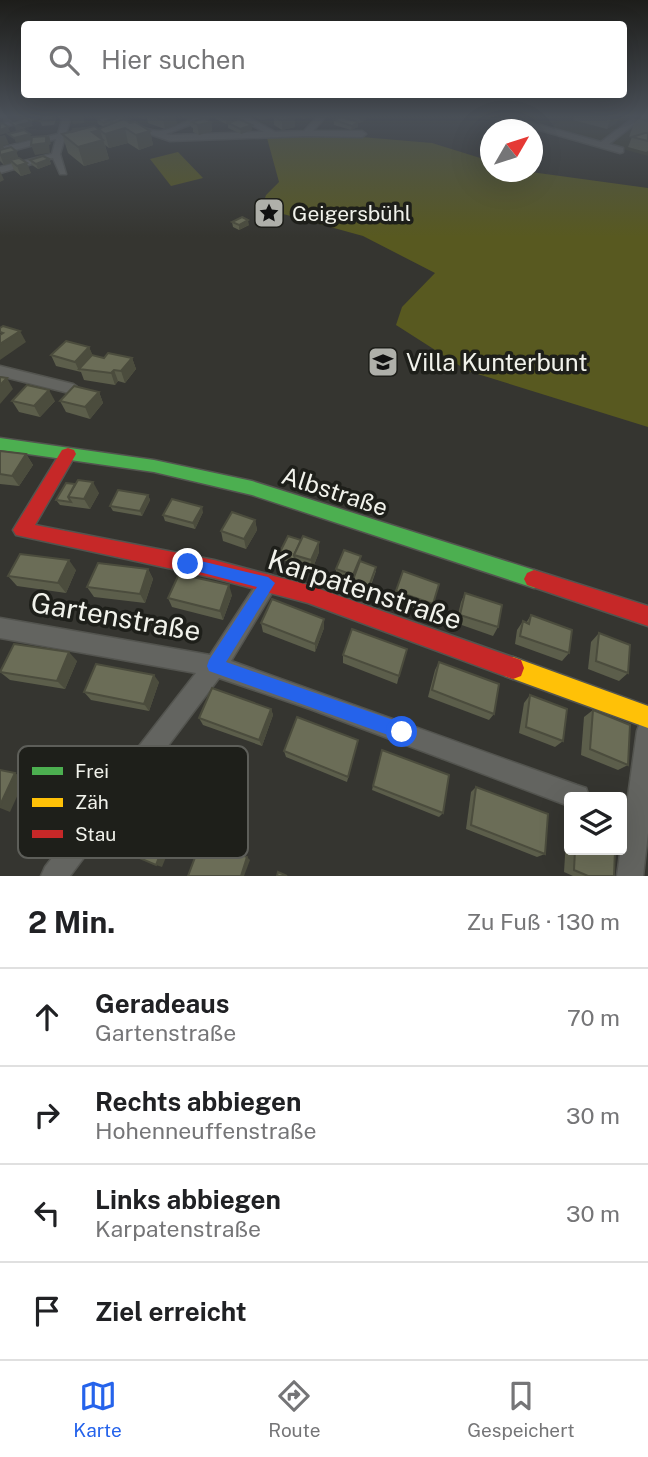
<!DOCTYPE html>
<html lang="de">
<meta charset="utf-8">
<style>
body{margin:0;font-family:"Public Sans",sans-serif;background:#f2f2f2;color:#202124}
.controls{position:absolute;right:21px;bottom:21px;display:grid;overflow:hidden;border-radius:7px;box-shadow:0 7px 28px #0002}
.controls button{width:63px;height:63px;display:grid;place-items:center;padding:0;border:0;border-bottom:2px solid #e0e0e0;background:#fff;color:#202124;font:35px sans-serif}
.compass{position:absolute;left:480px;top:119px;width:63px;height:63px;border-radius:50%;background:#fff;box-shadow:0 7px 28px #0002;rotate:51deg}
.stop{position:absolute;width:21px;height:21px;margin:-16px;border:5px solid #2563eb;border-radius:50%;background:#fff}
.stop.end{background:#2563eb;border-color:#fff;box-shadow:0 2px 7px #0008}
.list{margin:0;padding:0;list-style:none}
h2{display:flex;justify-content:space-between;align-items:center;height:91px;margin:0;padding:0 28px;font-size:30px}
h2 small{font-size:23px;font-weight:400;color:#757577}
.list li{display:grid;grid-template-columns:46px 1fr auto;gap:21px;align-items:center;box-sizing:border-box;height:98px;padding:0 28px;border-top:2px solid #e0e0e0}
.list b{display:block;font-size:26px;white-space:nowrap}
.list p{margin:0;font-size:23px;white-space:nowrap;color:#757577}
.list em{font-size:23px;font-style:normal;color:#757577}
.icon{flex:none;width:38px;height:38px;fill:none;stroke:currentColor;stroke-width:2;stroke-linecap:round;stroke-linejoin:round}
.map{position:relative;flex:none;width:648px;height:876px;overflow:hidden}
.search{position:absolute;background:#fff;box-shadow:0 7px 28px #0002;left:21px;right:21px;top:21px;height:77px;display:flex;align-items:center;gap:18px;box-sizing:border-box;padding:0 24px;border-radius:7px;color:#757577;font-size:26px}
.sheet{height:483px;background:#fff}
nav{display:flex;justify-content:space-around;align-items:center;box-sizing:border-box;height:98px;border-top:2px solid #e0e0e0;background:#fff;font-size:19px;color:#757577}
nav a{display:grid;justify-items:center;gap:4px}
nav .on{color:#2563eb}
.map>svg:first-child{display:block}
.built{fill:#3e3f2f}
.green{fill:#585920}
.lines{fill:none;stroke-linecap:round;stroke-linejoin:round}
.street-casing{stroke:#53544f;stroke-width:3}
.fast-casing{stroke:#53544f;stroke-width:3}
.slow-casing{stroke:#53544f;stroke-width:3}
.jam-casing{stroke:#53544f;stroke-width:3}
.street{fill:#636460;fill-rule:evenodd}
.fast{fill:#4caf50;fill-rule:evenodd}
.slow{fill:#ffc107;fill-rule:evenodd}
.jam{fill:#c62828;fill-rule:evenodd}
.wall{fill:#5c5e4b}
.shaded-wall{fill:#4b4c3d}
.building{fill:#6b6d57;stroke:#4b4c3d;stroke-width:2}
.route{fill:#2563eb}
.labels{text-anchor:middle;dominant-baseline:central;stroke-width:7;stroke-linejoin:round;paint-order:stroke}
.far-poi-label{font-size:21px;fill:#f1f2eb;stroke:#1e1f1a;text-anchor:start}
.poi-label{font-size:24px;fill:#f1f2eb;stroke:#1e1f1a;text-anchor:start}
.street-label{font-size:24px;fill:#f1f2eb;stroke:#1e1f1a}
.near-street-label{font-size:28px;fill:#f1f2eb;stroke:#1e1f1a}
.key{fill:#1e1f1a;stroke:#5d5e59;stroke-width:2}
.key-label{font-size:19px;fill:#f1f2eb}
</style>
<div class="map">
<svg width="648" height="876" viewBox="0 0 648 876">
<rect width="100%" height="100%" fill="#353530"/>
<path class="built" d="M541,115H648V156L550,129L560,121Z"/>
<g class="green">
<path d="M338,135L432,143L490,161V172H531L648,188V427L468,371L396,325L402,307L435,273L363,236L265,209L263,204L266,195L279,182L267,138Z"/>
<path d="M178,152L203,178L171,186L150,159Z"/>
</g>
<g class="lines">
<g class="street-casing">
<g id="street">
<path d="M35,115H48L0,128V124Z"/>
<path d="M58,115H66L70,120L60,154L66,174H60L53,158L0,173V167L52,154L56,139L0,154V148L58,134L62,120Z"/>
<path d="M95,115C116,114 145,133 161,131C180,127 195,114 215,115L166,134L171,135L264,132L234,115H244L275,132L304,131L319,115H327L313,131H362L366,134L362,137L306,136L170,141Z"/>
<path d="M466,115H504L601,142L637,115H646L609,144L623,148V152L620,153L508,121Z"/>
<path d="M0,366L73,384L80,389L73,394L0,376Z"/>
<path d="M268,574L275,577L278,583L231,661L577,785L586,788L589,797H569V806L310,709L219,678L70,876H41L45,867L196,673L0,638V618L210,655L261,577Z"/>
<path d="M648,720V833L643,876H617L637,731L640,723Z"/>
</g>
</g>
<g class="fast-casing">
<path id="fast" d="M0,438L154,460L252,481L534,570L541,573L544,579L541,585L534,588L252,495L154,472L0,450Z"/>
</g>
<g class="slow-casing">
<path id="slow" d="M513,657L648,706V728L505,676L502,668L505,660Z"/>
</g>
<g class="jam-casing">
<g id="jam">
<path d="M68,448L74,450L76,454L35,525L214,560L308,585L521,660L524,668L521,676L513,679L308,603L214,578L16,535L13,530L16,525L62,450Z"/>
<path d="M534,570L648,606V626L527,585L524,579L527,573Z"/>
</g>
</g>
<use href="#street" class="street"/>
<use href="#fast" class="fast"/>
<use href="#slow" class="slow"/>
<use href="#jam" class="jam"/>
</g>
<g class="wall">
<path d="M55,115L56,119L54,125L42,126L40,121Z"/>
<path d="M132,115H175L177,125L165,129L148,123L147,118L143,119Z"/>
<path d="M177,115H195L196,116L188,119Z"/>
<path d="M214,115H230L235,121L252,130L241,134L228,128V123L226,124L214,118Z"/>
<path d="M253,115H271V118L261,120Z"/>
<path d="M293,115H310V117L304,119Z"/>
<path d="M339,115H367L366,119L360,123Z"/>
<path d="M574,115H619L616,123L607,129L573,120Z"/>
<path d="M648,115V151L646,152L628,147L632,137H629L636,118Z"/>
<path d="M274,116L295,117V127L282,130L274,125Z"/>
<path d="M97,119L129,120V123L150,131L153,145L139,150L128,143L109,148L105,145L109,159L84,166L68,153L62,134L99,129L104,127L98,124Z"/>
<path d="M334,120L358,127L351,130L334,125Z"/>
<path d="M211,122L212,131L199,135L193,132V128L191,127L190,123Z"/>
<path d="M0,150L16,151L18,158L31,173L21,176L14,170L11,163L4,165L0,161Z"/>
<path d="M49,159L51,164L38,169L32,165L30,160Z"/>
<path d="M232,222L249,225L239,230L233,227Z"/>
<path d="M89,347L92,355L104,358H132L136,369L125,383L118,381L115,385L84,380L81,372L56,366L51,355Z"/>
<path d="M389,353L386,367L376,366L377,360Z"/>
<path d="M99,392L103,403L90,419L66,412L60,401Z"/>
<path d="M12,401H55L40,417L19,412Z"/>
<path d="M0,451L26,454L33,465L19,486L0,484Z"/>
<path d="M66,483L99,493L90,509L60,505L56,500Z"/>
<path d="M148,495L150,500L142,516L113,511L110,506Z"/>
<path d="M203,512L195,529L165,521L163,515Z"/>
<path d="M255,520L257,530L246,549L223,541L221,531Z"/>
<path d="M301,540L319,542V552L312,570L280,559L279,554Z"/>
<path d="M361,556L360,561L376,571L369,591L336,579V569Z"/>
<path d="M148,569L153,579L145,603L94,597L87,587Z"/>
<path d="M76,570L66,593L17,586L8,576Z"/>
<path d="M439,584L430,614L394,601L396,591Z"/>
<path d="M465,593L498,627L493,636L456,623L461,602Z"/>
<path d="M232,595L223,620L172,607L168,598Z"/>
<path d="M531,615L569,653L562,661L515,644L517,630L523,621L526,623Z"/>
<path d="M324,619V628L315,652L263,632L261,623Z"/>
<path d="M599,633L628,673L619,681L588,669L591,642Z"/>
<path d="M343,655L399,676L397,684L343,663Z"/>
<path d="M77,661L65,689L10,680L0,672Z"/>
<path d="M439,662L494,714L489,720L428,697L435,670Z"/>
<path d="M159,682L149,711L91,700L84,692Z"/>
<path d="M530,695L563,741L555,747L519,733L524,703Z"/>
<path d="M271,709L273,715L262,746L203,725L199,718Z"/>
<path d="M593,710L628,765L618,770L581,755L584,717Z"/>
<path d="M358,740L347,782L286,757L284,751Z"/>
<path d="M380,756L443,813L439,817L372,790Z"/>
<path d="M78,782L87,787L71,826L34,816L24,812Z"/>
<path d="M476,787L545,854L537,857L466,829L471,792Z"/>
<path d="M569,822V850H615L614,876H573L564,872L567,823Z"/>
</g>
<g class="shaded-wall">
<path d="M12,115H17L18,118L4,122L2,117Z"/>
<path d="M70,115H84V123L73,124Z"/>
<path d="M175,115L177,125L165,129L163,120Z"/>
<path d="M187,115H195L196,116L188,119Z"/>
<path d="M261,115H271V118L261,120Z"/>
<path d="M304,115H310V117L304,119Z"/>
<path d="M367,115L366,119L360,123V118Z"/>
<path d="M612,115H619L616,123L607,129Z"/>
<path d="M234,116L235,121L226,124V119Z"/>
<path d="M295,117V127L282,130V121Z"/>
<path d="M129,120L131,130L125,128L128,143L109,148L105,134L120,123Z"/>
<path d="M31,122L33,126L16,131L15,126Z"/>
<path d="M211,122L212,131L199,135L197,125Z"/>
<path d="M358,122V127L351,130L352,126Z"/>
<path d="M252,125V130L241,134L240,129Z"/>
<path d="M8,127L10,132L0,135V130Z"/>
<path d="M100,130L109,159L84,166L78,147L92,132Z"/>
<path d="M150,131L153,145L139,150L136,135Z"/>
<path d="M30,134L32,139L16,143L14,138Z"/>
<path d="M5,135L9,144L3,146L4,148L0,149V136Z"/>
<path d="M49,135L51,144L49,145L50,153L35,155L31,145Z"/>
<path d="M16,151L20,161L10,160L11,163L4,165L0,155Z"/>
<path d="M49,159L51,164L38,169L36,164Z"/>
<path d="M27,163L31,173L21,176L17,166Z"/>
<path d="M0,171L4,180L0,182Z"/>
<path d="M248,220L249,225L239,230V225Z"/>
<path d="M20,331L26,342L0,360V344Z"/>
<path d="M89,347L94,358L79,369L80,373L75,362Z"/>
<path d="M132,358L136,369L125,383L121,371Z"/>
<path d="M114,370L118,381L115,385L111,373Z"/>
<path d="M7,378L13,389L0,404V385Z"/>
<path d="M49,390L55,401L40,417L34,406Z"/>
<path d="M99,392L103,403L90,419L85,407Z"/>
<path d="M26,454L33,465L19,486L12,476Z"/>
<path d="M93,482L99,493L90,509L84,499Z"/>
<path d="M148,495L150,500L142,516L140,511Z"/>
<path d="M202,507L203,512L195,529L193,523Z"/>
<path d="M255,520L257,530L246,549L244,539Z"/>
<path d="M319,542V552L312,570L311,560Z"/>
<path d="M69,560L76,570L66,593L58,583Z"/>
<path d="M148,569L153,579L145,603L140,594Z"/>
<path d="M229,585L232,595L223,620L220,611Z"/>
<path d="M324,619V628L315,652V644Z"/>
<path d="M69,652L77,661L65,689L57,681Z"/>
<path d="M154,675L159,682L149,711L144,704Z"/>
<path d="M271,709L273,715L262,746L259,740Z"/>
<path d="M15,773L25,779L10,812L0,808V805Z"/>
<path d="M78,782L87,787L71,826L61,822Z"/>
<path d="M171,826L177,830L162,867L156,865Z"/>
<path d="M247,857L250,860L244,876H241Z"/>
</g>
<g class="building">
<path d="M0,115H12L2,117Z"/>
<path d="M43,115H55L53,120L40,121Z"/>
<path d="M150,115H175L163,120Z"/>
<path d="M217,115H230L234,116L226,119Z"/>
<path d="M277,115H287L295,117L282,121L274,116Z"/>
<path d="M351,115H367L360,118Z"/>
<path d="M642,115H648V121L636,118Z"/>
<path d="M107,116L113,119L104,123L97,119Z"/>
<path d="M120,117L129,120L126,121L124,119L115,123L107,121Z"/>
<path d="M341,117L358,122L352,126L334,120Z"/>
<path d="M26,118L31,122L15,126L10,122Z"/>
<path d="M204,118L211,122L198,125L192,122Z"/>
<path d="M124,119L130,123L135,122L150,131L136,135L125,128L105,134L98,129Z"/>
<path d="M239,119L252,125L240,129L228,123Z"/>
<path d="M3,123L8,127L0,130V124Z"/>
<path d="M94,126L100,130L92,132L103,140L78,147L62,134Z"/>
<path d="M85,128L72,132L73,129Z"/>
<path d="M24,130L30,134L14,138L8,134Z"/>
<path d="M645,133H648V141L632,137Z"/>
<path d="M46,136V143L31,145L32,137Z"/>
<path d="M11,147L16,151L0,155V150Z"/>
<path d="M43,156L49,159L36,164L30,160Z"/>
<path d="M19,158L27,163L17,166L10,160Z"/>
<path d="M242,217L248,220L239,225L232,222Z"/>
<path d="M3,326L20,331L0,344V335L3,333L0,332V328Z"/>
<path d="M66,341L89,347L75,362L51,355Z"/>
<path d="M380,351L389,353L387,362L377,360Z"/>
<path d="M108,353L132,358L121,371L114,370L111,373L79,369L92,355L104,358Z"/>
<path d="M0,377L7,378L0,385Z"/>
<path d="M27,385L49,390L34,406L12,401Z"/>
<path d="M74,386L99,392L85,407L60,401Z"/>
<path d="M0,451L26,454L12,476L0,474Z"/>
<path d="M78,480L93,482L84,499L68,497Z"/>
<path d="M66,483L75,484L68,497L71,502L56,500Z"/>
<path d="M118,490L148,495L140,511L110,506Z"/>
<path d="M172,499L202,507L193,523L163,515Z"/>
<path d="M232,512L255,520L244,539L221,531Z"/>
<path d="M288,536L301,540L294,555L295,560L279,554Z"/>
<path d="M303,536L319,542L311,560L294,555Z"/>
<path d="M344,550L361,556L353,575L336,569Z"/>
<path d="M20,554L69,560L58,583L8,576Z"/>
<path d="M360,561L376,567L369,586L353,580Z"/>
<path d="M98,563L148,569L140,594L87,587Z"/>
<path d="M403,571L439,584L433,604L396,591Z"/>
<path d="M179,574L229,585L220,611L168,598Z"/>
<path d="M465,593L502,605L498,627L460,615Z"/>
<path d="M272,599L324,619L315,644L261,623Z"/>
<path d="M531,615L572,630L569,653L520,636L523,621L529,624Z"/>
<path d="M352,629L407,649L399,676L343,655Z"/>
<path d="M599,633L630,645L628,673L596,661Z"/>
<path d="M14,644L69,652L57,681L0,672Z"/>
<path d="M439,662L499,684L494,714L432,690Z"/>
<path d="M96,664L154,675L144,704L84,692Z"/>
<path d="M212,688L271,709L259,740L199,718Z"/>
<path d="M530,695L567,709L563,741L526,727Z"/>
<path d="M593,710L630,725L628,765L590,749Z"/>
<path d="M297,717L358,740L348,777L284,751Z"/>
<path d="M382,750L449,775L443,813L373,786Z"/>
<path d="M0,770L15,773L0,805Z"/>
<path d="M476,787L548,814L545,854L471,825Z"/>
<path d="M128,808L171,826L156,865L111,846Z"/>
<path d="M202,839L247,857L241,876H188Z"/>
<path d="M575,850H615L614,876H588L574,870Z"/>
<path d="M278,872L287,876H277Z"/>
</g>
<linearGradient id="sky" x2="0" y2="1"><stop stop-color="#1d1d1a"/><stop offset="0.49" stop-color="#4b5159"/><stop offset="1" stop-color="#4b5159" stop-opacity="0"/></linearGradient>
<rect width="648" height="237" fill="url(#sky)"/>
<path class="route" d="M188,558L268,577L275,583L226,662L402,723L408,726L411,732L408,738L402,740L209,671L207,666L209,660L257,587L184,568V559Z"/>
<defs>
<g id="sight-square" transform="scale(1.575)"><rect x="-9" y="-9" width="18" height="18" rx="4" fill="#afb0aa" stroke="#1e1f1a"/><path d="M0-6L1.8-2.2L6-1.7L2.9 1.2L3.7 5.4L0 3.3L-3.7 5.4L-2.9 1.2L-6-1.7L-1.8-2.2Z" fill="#111"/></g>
<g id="school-square" transform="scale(1.575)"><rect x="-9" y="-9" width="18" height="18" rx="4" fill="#afb0aa" stroke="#1e1f1a"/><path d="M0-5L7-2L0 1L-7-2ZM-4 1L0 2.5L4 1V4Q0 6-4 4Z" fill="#111"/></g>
</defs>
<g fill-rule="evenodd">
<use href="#sight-square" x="269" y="213"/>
<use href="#school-square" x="383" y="362"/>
</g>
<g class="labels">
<g class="far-poi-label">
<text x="292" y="213">Geigersbühl</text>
</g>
<g class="poi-label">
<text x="406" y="362">Villa Kunterbunt</text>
</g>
<g class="street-label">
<text transform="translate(335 491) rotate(18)">Albstraße</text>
</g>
<g class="near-street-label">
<text transform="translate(365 589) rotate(18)">Karpatenstraße</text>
<text transform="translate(116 616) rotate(10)">Gartenstraße</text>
</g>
</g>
<rect x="18" y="746" width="230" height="112" rx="10" class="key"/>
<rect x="32" y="767" width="31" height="8" fill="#4caf50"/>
<rect x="32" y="798" width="31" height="9" fill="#ffc107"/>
<rect x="32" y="830" width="31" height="8" fill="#c62828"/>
<g class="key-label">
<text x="75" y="778">Frei</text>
<text x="75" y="809">Zäh</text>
<text x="75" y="841">Stau</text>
</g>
</svg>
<div class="controls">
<button><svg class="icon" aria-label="layers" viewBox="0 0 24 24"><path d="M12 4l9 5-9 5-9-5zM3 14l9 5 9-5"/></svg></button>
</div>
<svg class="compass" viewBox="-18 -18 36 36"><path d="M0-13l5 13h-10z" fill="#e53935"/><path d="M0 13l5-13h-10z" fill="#757577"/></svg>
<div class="stop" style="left:402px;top:732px"></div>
<div class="stop end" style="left:188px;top:564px"></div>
<div class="search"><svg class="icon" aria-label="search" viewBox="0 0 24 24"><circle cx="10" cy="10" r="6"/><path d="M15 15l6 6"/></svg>Hier suchen</div>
</div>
<section class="sheet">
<h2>2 Min.<small>Zu Fuß · 130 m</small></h2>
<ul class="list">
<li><svg class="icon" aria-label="ahead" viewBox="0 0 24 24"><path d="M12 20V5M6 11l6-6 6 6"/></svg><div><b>Geradeaus</b><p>Gartenstraße</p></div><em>70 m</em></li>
<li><svg class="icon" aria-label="right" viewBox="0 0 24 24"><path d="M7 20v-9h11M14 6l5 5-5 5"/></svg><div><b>Rechts abbiegen</b><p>Hohenneuffenstraße</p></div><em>30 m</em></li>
<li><svg class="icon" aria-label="left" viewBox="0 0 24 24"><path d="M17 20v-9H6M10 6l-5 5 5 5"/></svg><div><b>Links abbiegen</b><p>Karpatenstraße</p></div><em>30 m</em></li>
<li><svg class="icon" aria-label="arrive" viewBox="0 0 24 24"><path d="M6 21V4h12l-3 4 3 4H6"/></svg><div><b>Ziel erreicht</b></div></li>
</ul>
</section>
<nav>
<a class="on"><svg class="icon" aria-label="map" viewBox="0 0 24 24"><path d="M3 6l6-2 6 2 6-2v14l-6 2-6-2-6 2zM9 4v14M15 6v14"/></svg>Karte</a>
<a><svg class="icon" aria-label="directions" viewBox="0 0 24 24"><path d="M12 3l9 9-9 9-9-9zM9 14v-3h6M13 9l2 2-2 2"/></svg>Route</a>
<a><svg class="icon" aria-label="saved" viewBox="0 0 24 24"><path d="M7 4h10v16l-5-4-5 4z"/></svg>Gespeichert</a>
</nav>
